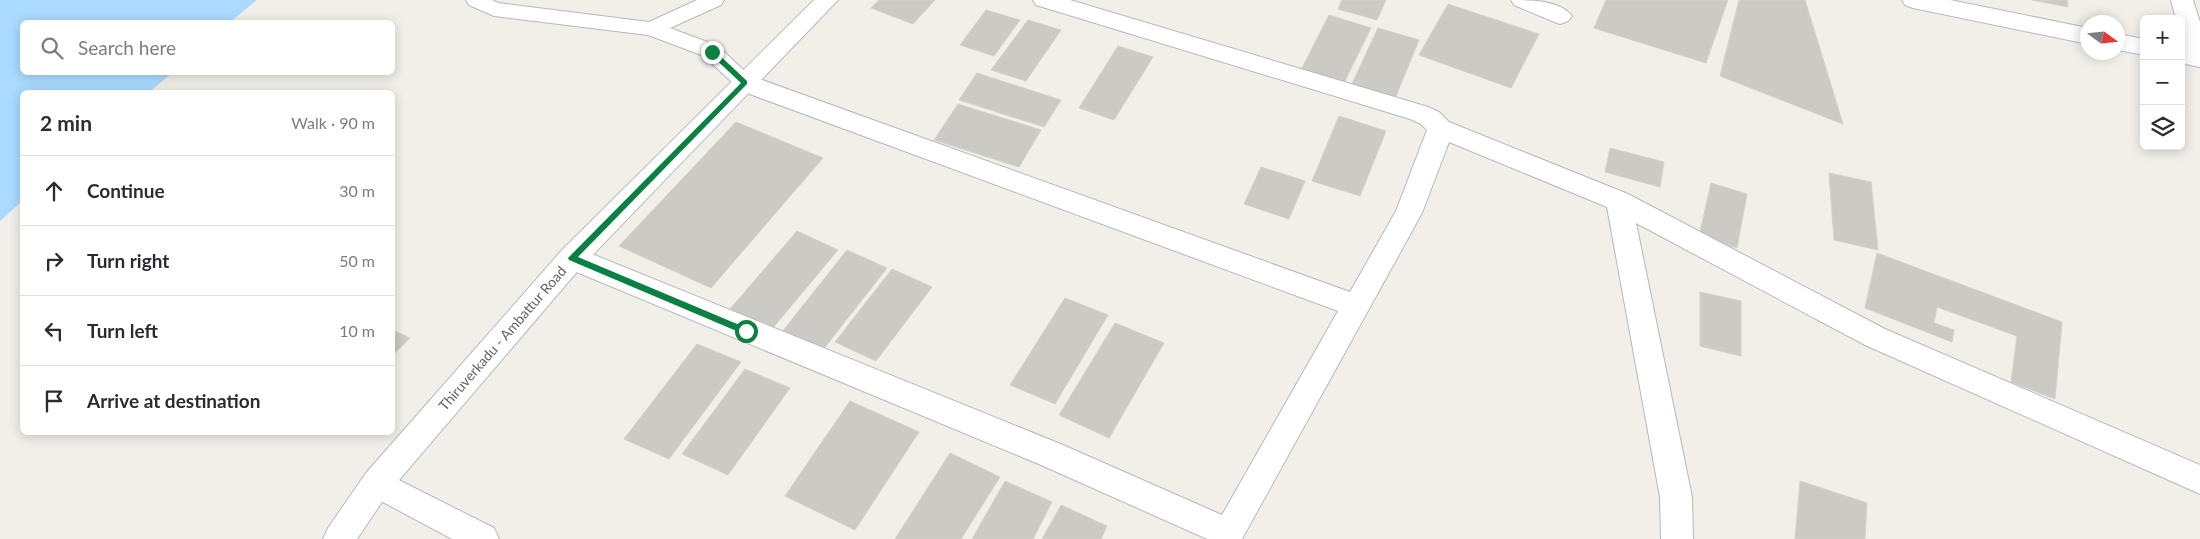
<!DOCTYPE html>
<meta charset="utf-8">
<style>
body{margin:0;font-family:Lato,sans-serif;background:#f7f7f7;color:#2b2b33}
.controls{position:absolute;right:15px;top:15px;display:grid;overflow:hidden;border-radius:8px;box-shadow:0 2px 12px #0003}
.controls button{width:45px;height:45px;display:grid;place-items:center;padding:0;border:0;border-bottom:1px solid #e1e1e2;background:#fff;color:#2b2b33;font:25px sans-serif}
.compass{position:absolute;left:2080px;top:15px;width:45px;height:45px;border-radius:50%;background:#fff;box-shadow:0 2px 12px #0003;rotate:105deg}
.stop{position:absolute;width:15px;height:15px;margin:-11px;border:4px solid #0b8043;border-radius:50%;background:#fff}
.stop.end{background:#0b8043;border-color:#fff;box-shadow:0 1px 5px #0008}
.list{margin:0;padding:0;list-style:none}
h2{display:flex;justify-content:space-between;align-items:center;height:65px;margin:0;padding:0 20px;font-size:21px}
h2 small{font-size:16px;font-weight:400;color:#7c7c81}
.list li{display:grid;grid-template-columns:32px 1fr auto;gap:15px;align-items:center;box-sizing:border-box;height:70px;padding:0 20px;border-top:1px solid #e1e1e2}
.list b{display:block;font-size:19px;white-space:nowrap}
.list em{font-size:16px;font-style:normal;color:#7c7c81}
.icon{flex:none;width:28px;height:28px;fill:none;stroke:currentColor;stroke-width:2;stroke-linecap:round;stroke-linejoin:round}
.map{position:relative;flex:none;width:2200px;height:539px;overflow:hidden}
.search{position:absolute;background:#fff;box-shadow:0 2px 12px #0003;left:20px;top:20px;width:375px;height:55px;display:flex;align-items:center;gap:12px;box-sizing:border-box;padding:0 18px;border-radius:8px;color:#7c7c81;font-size:19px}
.panel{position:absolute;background:#fff;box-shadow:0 2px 12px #0003;left:20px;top:90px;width:375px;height:345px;border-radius:8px}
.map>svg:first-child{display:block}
.water{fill:#aadaff}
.building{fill:#cccac5;stroke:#d6d1c6}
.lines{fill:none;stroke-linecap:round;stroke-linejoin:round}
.lane-casing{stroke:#b5b8bc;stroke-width:2}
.street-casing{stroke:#b5b8bc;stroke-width:2}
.secondary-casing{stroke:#b6babf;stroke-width:2}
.lane{fill:#fff;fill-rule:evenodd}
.street{fill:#fff;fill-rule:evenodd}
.secondary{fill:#fff;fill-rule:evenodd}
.route{fill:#0b8043}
.labels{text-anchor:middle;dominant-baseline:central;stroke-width:4;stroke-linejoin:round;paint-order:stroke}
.street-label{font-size:14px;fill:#5f6368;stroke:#fff}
</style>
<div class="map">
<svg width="2200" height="539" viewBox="0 0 2200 539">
<rect width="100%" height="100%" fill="#f1efe8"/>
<path class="water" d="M0,0H257L230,22H22V72L172,73L149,92H22V201L0,221Z"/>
<g class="building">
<path d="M879,0H935L913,24L871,8Z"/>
<path d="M1342,0H1386L1377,20L1338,9Z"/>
<path d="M1606,0H1728L1706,63L1594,28Z"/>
<path d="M1739,0H1805L1843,124L1720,76Z"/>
<path d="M2032,0H2067L2068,7Z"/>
<path d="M1448,4L1539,34L1511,88L1419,55Z"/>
<path d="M986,10L1020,20L994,56L960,45Z"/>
<path d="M1329,15L1371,28L1343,85L1300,72Z"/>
<path d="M1028,20L1061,30L1026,81L991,70Z"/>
<path d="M1378,28L1419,40L1394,101L1350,88Z"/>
<path d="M1118,46L1153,57L1114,120L1079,108Z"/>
<path d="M977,73L1061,100L1044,127L959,100Z"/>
<path d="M958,104L1041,130L1019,167L934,140Z"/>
<path d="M1339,116L1386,131L1360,196L1312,181Z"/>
<path d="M736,122L823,158L711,288L619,246Z"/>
<path d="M1610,148L1664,162L1660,187L1605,172Z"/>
<path d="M1261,167L1305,181L1289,219L1244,204Z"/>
<path d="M1829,173L1871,182L1878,250L1834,240Z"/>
<path d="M1711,183L1747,194L1737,248L1699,236Z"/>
<path d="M797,231L838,250L772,329L730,309Z"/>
<path d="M847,250L887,268L822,351L782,332Z"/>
<path d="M1877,253L2062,322L2055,399L2011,382L2017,336L1937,307L1934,323L1954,330L1952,342L1865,308Z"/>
<path d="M892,269L932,287L876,361L835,342Z"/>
<path d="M1700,292L1741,301V356L1700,346Z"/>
<path d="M1065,298L1108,315L1055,404L1010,385Z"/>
<path d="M1115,323L1164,343L1109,438L1059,415Z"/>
<path d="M392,330L410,338L392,356Z"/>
<path d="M697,344L741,362L669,459L624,439Z"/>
<path d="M745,369L790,388L728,475L682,454Z"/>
<path d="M850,401L919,432L855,530L785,496Z"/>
<path d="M950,453L1000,477L961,539H895Z"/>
<path d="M1005,481L1052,502L1033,539H972Z"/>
<path d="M1800,481L1867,503L1865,539H1795Z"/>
<path d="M1061,505L1107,526L1101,539H1042Z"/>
</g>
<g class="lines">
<g class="lane-casing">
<path id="lane" d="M466,0H492L498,3L649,22L697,0H724L721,5L670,28L718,46L752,78L755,83L752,88L745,90L738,88L704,56L648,35L494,16L469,5Z"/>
</g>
<g class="street-casing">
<g id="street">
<path d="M1033,0H1070L1428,107L1439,112L1449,122L1628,194L1885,329L2200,465V494L1865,345L1636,223L1692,497L1693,539H1661L1660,497L1607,207L1449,142L1422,213L1242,539H1207L1041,465L562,266L558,258L562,250L572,247L582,250L1063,445L1222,515L1338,311L736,89L733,83L736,77L745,74L754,77L1350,292L1396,211L1427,130L1421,124L1410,119L1036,5Z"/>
<path d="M1511,0C1530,0 1560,0 1572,16L1568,21L1560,24L1552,21L1514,5Z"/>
<path d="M2171,0H2193L2200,22V67L2191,65C2182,51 2181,35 2181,19H2176Z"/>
<path d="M377,469L494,528L499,539H452L366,493L361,483L366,473Z"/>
</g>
</g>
<g class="secondary-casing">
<g id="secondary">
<path d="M814,0H838L582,266L388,493L357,539H323L328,528L366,473L562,250Z"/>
<path d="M1902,0H1950L2088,28V44L1913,8L1905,5Z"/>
<path d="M2118,34L2144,39V55L2118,50Z"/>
<path d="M2181,47L2200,51V67L2181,63Z"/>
</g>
</g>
<use href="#lane" class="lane"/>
<use href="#street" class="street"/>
<use href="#secondary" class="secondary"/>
</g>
<path class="route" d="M709,50H714L747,81V84L578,257L749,329L750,331L746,335L569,260L568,258L741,83L709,53Z"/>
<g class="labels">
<g class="street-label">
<text transform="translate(502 338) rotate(-49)">Thiruverkadu - Ambattur Road</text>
</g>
</g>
</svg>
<div class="controls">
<button>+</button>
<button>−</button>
<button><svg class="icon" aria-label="layers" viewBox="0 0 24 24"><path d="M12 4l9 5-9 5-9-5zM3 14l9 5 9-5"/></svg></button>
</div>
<svg class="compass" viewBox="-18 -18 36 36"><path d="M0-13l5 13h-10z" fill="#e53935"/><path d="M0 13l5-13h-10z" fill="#7c7c81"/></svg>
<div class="stop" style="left:746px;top:331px"></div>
<div class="stop end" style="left:712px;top:52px"></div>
<div class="search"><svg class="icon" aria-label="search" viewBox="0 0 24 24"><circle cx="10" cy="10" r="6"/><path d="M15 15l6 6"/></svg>Search here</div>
<section class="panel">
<h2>2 min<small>Walk · 90 m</small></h2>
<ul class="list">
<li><svg class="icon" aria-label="ahead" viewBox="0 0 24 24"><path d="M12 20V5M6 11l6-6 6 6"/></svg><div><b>Continue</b></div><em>30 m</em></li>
<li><svg class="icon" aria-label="right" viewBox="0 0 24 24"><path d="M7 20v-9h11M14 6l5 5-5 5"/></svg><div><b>Turn right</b></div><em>50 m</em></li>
<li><svg class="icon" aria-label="left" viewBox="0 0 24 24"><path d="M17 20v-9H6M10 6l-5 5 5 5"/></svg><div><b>Turn left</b></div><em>10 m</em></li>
<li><svg class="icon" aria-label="arrive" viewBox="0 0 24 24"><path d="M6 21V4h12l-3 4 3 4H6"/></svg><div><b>Arrive at destination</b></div></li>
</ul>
</section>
</div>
